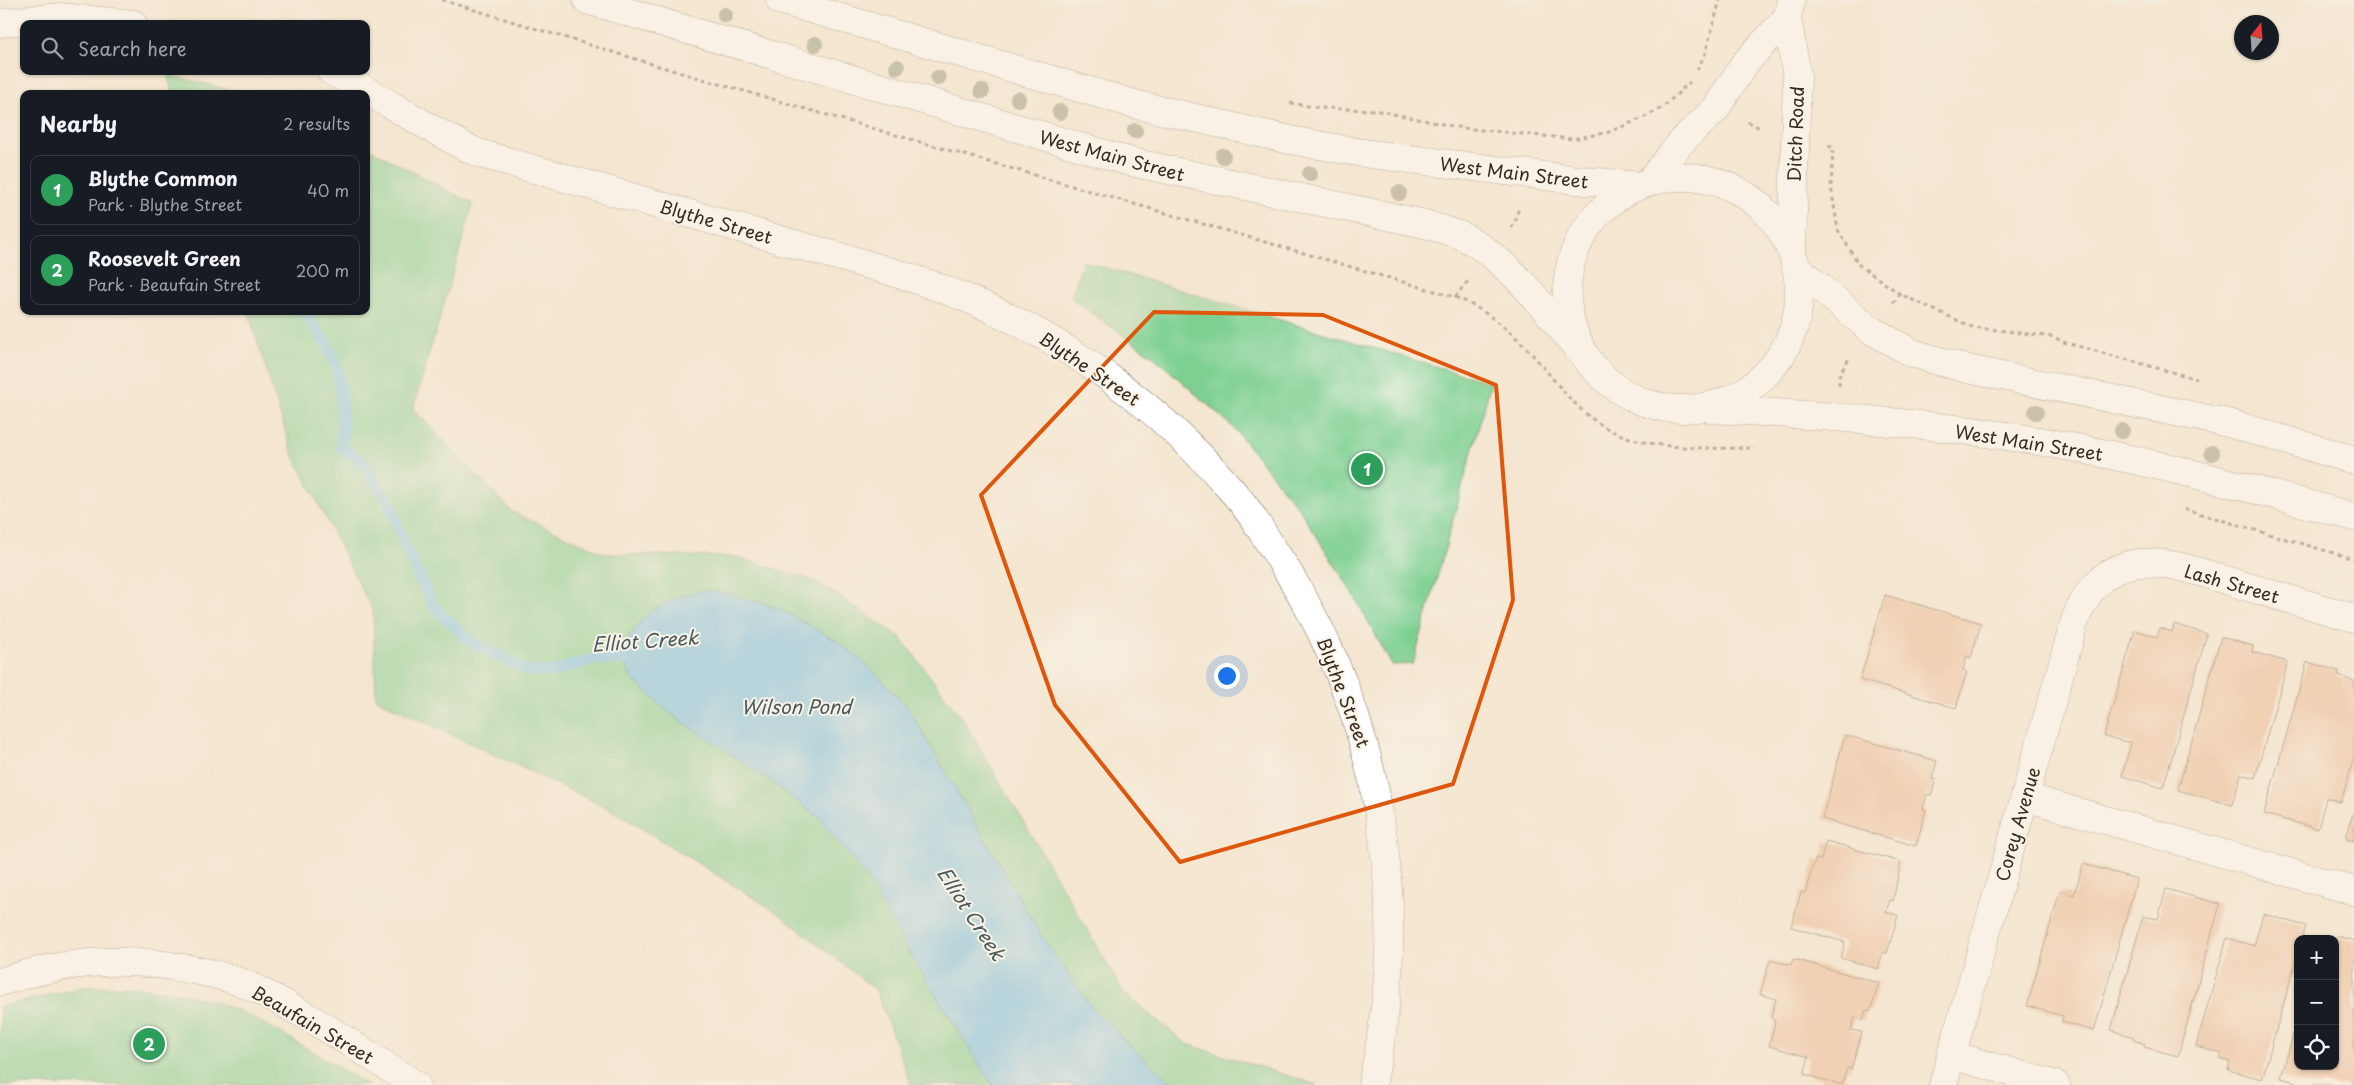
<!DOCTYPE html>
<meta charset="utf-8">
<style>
body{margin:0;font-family:"Playpen Sans",sans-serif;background:#242831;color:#f1f3f6}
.controls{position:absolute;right:15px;bottom:15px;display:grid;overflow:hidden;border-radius:10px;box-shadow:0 1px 4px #0004}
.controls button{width:45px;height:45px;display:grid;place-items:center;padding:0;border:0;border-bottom:1px solid #363941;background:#171b24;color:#f1f3f6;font:25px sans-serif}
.compass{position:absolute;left:2234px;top:15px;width:45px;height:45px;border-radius:50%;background:#171b24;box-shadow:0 1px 4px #0004;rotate:17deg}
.you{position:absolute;left:1226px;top:675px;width:18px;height:18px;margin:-12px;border:4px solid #fff;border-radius:50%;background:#1a73e8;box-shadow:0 0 0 8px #1a73e833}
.badge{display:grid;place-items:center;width:32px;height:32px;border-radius:50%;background:#db2777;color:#fff;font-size:16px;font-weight:700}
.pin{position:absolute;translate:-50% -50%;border:2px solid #fff;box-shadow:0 1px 5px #0006}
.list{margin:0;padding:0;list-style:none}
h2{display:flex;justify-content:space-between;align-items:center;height:65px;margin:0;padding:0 20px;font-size:21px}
h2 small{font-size:16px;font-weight:400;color:#9ea1a6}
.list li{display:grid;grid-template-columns:32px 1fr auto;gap:15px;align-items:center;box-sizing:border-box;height:70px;margin:0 10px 10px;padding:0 10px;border:1px solid #363941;border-radius:10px}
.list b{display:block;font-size:19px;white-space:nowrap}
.list p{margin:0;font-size:16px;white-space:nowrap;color:#9ea1a6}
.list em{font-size:16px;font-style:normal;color:#9ea1a6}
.icon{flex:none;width:28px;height:28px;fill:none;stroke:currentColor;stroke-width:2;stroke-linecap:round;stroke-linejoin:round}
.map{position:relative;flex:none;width:2354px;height:1085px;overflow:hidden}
.search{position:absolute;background:#171b24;box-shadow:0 1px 4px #0004;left:20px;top:20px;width:350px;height:55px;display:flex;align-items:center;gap:12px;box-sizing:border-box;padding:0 18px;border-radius:10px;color:#9ea1a6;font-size:19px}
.panel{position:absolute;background:#171b24;box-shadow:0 1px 4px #0004;left:20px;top:90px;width:350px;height:225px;border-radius:10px}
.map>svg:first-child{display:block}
.green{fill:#7dd092;stroke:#5c7d58}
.water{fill:#6ec0e9;stroke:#547584}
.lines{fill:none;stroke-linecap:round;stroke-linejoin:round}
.stream{stroke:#6ec0e9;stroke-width:11}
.building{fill:#edb693}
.minor-casing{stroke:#7c6c5c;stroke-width:29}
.path{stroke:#7c6c5c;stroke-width:3;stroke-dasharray:4 4;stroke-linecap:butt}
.minor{stroke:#fff;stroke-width:28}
.tree{fill:#98967e}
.marked{fill:none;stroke:#df570d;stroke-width:4;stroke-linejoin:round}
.labels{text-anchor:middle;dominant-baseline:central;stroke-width:4;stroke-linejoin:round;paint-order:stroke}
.street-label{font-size:18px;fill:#3b2a1e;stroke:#f7f3e8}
.water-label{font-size:19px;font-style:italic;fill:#4a575b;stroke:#f7f3e8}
</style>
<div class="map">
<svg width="2354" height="1085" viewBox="0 0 2354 1085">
<rect width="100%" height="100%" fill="#f7f3e8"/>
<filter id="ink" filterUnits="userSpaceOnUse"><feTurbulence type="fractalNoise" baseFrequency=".02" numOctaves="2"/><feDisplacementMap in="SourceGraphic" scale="10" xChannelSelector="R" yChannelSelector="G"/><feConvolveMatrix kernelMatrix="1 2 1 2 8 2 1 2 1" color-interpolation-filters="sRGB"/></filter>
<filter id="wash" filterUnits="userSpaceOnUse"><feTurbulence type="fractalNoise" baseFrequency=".0096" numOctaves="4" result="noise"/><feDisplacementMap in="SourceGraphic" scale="20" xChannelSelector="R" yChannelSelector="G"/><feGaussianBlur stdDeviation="1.12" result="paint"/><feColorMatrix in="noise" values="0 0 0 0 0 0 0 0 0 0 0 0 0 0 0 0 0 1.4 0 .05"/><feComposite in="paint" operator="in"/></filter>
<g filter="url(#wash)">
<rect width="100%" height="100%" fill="#f4e6d0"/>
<g class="green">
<path d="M167,75L249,94H174Z"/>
<path d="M366,147L473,204L413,409L512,512L606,554L736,557L817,582L901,638L964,721L1125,994L1187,1044L1317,1085H911L876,990L778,913L612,810L376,699L373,611L292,452L248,311H366Z"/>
<path d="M1083,261L1491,383L1413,664L1392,665L1353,594L1300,510L1234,428L1154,357L1071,298Z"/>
<path d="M125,986C165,990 209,996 245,1014C287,1035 327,1061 368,1085H0V1007L83,987Z"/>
</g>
<path class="water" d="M705,590L731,594L780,609L835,640L862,660L907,706L1044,940L1090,1005L1135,1051L1175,1085H992L907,949L869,881L818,817L769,780L671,714L631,678L623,659L620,656C640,612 658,601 705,590Z"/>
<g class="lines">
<path class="stream" d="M304,311C312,325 323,337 330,351C343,376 343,420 342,448L361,461L388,500L407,551L434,607L471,642L528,671L553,672L591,660L637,659"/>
</g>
<g id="blocks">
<g class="building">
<path d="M1885,595L1981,623L1971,658L1967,656L1963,670L1967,672L1956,708L1860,680Z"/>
<path d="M2174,624L2207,634L2163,788L2122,776L2131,743L2104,736L2135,630L2157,637L2160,628L2172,632Z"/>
<path d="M2221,637L2253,646L2252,652L2288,662L2255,778L2241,774L2232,805L2178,790Z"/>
<path d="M2307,662L2339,671L2338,676L2354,681V757L2341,802L2326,798L2318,829L2264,814Z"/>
<path d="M1845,735L1937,761L1932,779L1936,780L1931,795L1927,794L1923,809L1926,810L1916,846L1822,819Z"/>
<path d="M2353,813H2354V841L2346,839Z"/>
<path d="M1826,841L1901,862L1893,901L1890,900L1886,912L1898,915L1887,953L1883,952L1878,969L1841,958L1845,942L1791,927L1801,892L1805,893L1815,859L1821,860Z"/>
<path d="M2083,864L2137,879L2094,1031L2062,1022L2063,1016L2027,1006L2060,891L2074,895Z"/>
<path d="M2166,889L2220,904L2178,1056L2144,1047L2145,1044L2133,1040L2134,1037L2111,1030L2143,916L2158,919Z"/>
<path d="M2263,914L2306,926L2302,939H2298V954L2262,1079L2228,1070L2230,1062L2220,1059L2222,1053L2196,1046L2227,938L2254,946Z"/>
<path d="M2337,936L2354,941V1077L2352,1085H2306L2281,1078L2297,1021L2298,1066H2335V943Z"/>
<path d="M1793,959L1879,983L1870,1012L1866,1010L1863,1020L1855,1018L1851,1030L1862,1032L1851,1069L1847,1068L1842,1085L1804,1074L1809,1057L1769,1046L1775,1022L1771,1017L1776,999L1760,994L1770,960L1791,965Z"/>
</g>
</g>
</g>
<g filter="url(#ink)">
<use href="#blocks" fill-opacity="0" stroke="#7c6c5c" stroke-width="1"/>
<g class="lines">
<g class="minor-casing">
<g id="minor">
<path d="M587,0L1131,162L1425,224C1437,228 1450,231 1462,236C1512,260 1557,325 1594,368"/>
<path d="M780,0L1134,104L1290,140L1363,153L1577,180L1639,186"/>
<path d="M1791,0L1787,18L1797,76L1792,250"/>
<path d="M0,23L60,17L133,24"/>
<path d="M331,71C381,97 427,129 478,153C580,182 682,212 784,241C860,263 937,281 1008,317C1095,360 1171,419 1234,493C1249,509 1260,529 1272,547C1379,706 1414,899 1372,1085"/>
<circle cx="1683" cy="293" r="116"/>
<path d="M1649,182L1683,140L1715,110L1745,63L1787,18"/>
<path d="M1796,267L1871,330L1912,353L1963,368L2228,423L2354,460"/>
<path d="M1712,409C1815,415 1918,422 2020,438C2133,456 2244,486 2354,517"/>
<path d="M2025,797L2354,891"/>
<path d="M0,982C67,960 125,956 194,970C215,974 237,979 256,989C312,1016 363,1052 416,1085"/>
<path d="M1951,1055L2056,1085"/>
<path d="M1943,1085L2075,620C2086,594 2098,575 2125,566C2160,554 2216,578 2251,588C2285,598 2320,608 2354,618"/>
</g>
</g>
<g class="path">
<path d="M442,0L675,71L1455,297C1485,309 1510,330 1531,353C1557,382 1578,415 1614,432C1656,451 1709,448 1754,448"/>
<path d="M1697,70L1705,54L1720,0"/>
<path d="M1290,103L1320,108L1374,110L1462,128L1573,139L1609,132L1645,117L1663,107L1690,82"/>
<path d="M1748,122L1762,129"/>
<path d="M1828,146L1833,147L1831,186L1838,230L1859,265L1900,294L1972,327L2054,337L2063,342L2197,379"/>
<path d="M1511,228L1516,219L1519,206"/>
<path d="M1455,297L1469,280"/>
<path d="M1893,303L1900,294"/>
<path d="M1839,385L1840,373L1850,357"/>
<path d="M2184,509L2354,559"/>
</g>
<use href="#minor" class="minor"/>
</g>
<g class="tree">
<circle cx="725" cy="15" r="8"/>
<circle cx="815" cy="44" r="8"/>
<circle cx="897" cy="67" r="8"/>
<circle cx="938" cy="78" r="8"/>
<circle cx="982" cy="91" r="8"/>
<circle cx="1018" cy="99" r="8"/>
<circle cx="1060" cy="112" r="8"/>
<circle cx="1135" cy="131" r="8"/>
<circle cx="1223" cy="156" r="8"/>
<circle cx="1310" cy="174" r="8"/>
<circle cx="1399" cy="193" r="8"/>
<circle cx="2036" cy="412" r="8"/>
<circle cx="2122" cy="431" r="8"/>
<circle cx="2212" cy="453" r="8"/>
</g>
</g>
<path d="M0 0H2354V1085H0ZM1154,312L1323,315L1496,385L1513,600L1453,784L1180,862L1055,705L981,495Z" fill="#f4e6d0" fill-opacity=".55" fill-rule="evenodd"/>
<path class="marked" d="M1154,312L1323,315L1496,385L1513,600L1453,784L1180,862L1055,705L981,495Z"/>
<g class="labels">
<g class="street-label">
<text transform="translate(1795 134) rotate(-88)">Ditch Road</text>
<text transform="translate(1112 155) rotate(15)">West Main Street</text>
<text transform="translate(1514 172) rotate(7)">West Main Street</text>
<text transform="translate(716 221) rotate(16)">Blythe Street</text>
<text transform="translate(1090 368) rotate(34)">Blythe Street</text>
<text transform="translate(2029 442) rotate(9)">West Main Street</text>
<text transform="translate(2232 583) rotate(16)">Lash Street</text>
<text transform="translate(1344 692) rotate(69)">Blythe Street</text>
<text transform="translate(2017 824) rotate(-74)">Corey Avenue</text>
<text transform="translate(313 1024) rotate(30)">Beaufain Street</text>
</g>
<g class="water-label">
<text transform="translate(645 640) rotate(-4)">Elliot Creek</text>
<text x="796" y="706">Wilson Pond</text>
<text transform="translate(972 913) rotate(57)">Elliot Creek</text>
</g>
</g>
</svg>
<div class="controls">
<button>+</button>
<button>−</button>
<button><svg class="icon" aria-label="locate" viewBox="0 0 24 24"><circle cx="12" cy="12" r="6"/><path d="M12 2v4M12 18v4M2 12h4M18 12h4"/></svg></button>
</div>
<svg class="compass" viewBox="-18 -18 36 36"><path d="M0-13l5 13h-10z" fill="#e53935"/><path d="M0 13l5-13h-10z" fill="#9ea1a6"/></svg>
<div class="you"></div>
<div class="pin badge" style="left:1367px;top:469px;background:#2e9e5b">1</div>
<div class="pin badge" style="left:149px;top:1044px;background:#2e9e5b">2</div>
<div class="search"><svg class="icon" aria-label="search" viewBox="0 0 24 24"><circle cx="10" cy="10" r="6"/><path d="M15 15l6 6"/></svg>Search here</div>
<section class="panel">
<h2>Nearby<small>2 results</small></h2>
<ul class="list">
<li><span class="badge" style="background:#2e9e5b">1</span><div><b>Blythe Common</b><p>Park · Blythe Street</p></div><em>40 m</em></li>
<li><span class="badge" style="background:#2e9e5b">2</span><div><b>Roosevelt Green</b><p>Park · Beaufain Street</p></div><em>200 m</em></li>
</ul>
</section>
</div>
